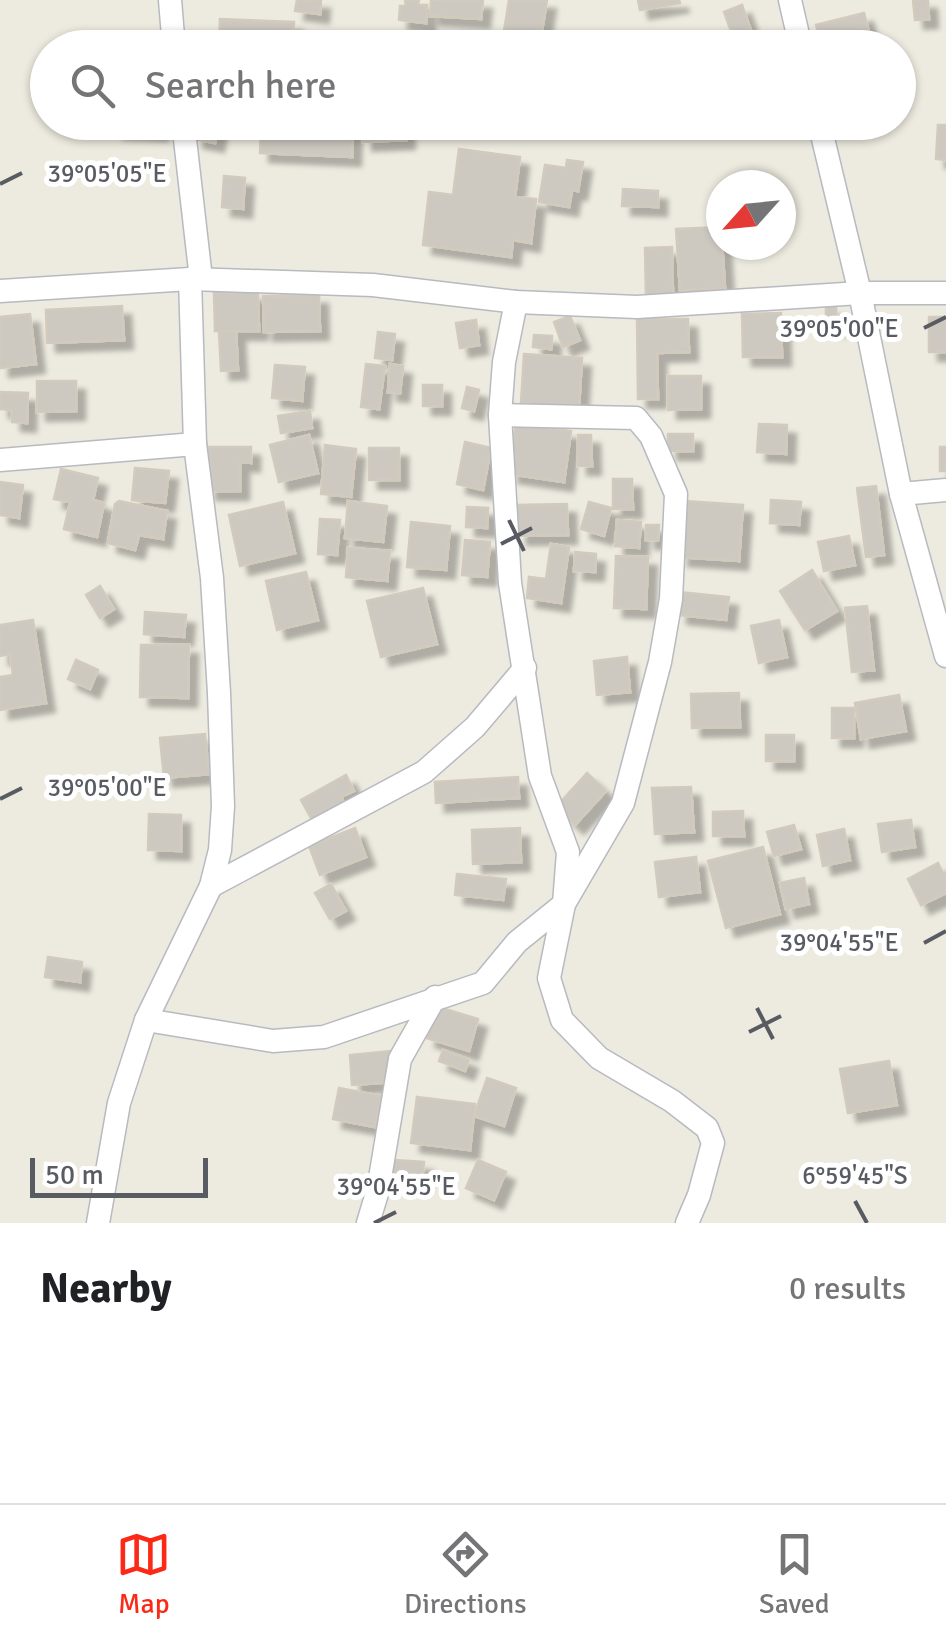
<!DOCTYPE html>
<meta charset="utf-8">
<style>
body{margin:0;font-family:Signika,sans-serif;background:#f2f2f2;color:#202124}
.compass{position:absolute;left:706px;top:170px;width:90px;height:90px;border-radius:50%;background:#fff;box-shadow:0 2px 8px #0004;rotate:243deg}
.scale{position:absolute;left:30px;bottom:25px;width:178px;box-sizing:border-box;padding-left:10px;border:5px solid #585c62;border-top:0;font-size:28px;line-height:35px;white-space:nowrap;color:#585c62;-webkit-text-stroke:8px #fff;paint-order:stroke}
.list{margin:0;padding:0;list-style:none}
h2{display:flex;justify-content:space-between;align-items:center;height:130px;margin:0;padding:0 40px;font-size:42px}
h2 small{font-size:32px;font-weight:400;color:#757577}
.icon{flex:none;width:55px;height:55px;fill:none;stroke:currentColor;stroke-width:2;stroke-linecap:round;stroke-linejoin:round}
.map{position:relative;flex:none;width:946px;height:1223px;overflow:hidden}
.search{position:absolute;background:#fff;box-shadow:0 2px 8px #0004;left:30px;right:30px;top:30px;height:110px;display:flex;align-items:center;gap:25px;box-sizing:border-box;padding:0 35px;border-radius:55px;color:#757577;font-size:38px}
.sheet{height:280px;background:#fff}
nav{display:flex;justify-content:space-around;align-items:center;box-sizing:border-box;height:140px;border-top:2px solid #e0e0e0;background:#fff;font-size:28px;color:#757577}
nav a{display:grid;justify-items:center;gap:5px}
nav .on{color:#fb2916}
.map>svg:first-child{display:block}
.building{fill:#cdc8c0;stroke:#d2cbbd;stroke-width:2.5;filter:url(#shadow)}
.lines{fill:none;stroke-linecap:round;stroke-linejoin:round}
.street-casing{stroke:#b7bac0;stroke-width:25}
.street{stroke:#fff;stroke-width:22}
.ticks{fill:none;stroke:#585c62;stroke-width:4}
.ticks-label{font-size:25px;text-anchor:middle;fill:#585c62;stroke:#fff;stroke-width:10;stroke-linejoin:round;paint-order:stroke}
</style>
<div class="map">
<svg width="946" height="1223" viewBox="0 0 946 1223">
<defs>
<filter id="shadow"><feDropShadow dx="9" dy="9" stdDeviation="2.5" flood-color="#0004"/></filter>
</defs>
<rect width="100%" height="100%" fill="#edeadf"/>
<g class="building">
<path d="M297,0H321L320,14L295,11Z"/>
<path d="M405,0H419L418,5H427L426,23L399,20L400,6H406Z"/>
<path d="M431,0H483L481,19L430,16Z"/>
<path d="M509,0H547L541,37L504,31Z"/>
<path d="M638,0H679L680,3L640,10Z"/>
<path d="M913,0H928L929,19L915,20Z"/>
<path d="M742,5L753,36L735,42L724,12Z"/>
<path d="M864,13L873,48H822L816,25Z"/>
<path d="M220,19L294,22L293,48H219Z"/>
<path d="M370,35L399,40L398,48H368Z"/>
<path d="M519,36L539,41L537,48H516Z"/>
<path d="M114,122H159V132L114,130Z"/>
<path d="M197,122H219L215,143L194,139Z"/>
<path d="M261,122H353L352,157L260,153Z"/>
<path d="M363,122H405L406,140L363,142Z"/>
<path d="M938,125H946V160L936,159Z"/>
<path d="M459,149L520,157L515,197L536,199L531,243L513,240L511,257L423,245L429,192L453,195Z"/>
<path d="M567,160L583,162L578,191L572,190L569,207L539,202L545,165L566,168Z"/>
<path d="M224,176L245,178L243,209L222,207Z"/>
<path d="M623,189L658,191V207L622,206Z"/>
<path d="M721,227L725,288L680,290L676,229Z"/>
<path d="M672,247L673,296H646L645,248Z"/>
<path d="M258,292L259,331H215L214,293Z"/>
<path d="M319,295L320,331L264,332L263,296Z"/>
<path d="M122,306L124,340L47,343L46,310Z"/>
<path d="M826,307H836L837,327H826Z"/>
<path d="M781,313L782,357H743L742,314Z"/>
<path d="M30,314L36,364L0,368V317Z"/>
<path d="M570,316L580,340L563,347L554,322Z"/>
<rect x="929" y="317" width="17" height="35"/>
<path d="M637,319H688L689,352L657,353L658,399H638Z"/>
<path d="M476,320L479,345L460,348L456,323Z"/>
<path d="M236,331L238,370L221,371L219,332Z"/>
<path d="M378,332L395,334L392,360L375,358Z"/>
<path d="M534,335L552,336L551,349L533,347Z"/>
<path d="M524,354L582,358L579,407L521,403Z"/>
<path d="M366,364L385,366L379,409L361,407Z"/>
<path d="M390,364L403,366L400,393L388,392Z"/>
<path d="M275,365L305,367L302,401L272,398Z"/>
<path d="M668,376H701V409L668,410Z"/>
<path d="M37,381H76V411L37,412Z"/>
<rect x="423" y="385" width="19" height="21"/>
<path d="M467,387L479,390L474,411L462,408Z"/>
<path d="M0,392L28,393L27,423L12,422V410L0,409Z"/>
<path d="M310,411L312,428L281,433L278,416Z"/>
<path d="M516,424L571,431L564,482L509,474Z"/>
<path d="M759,424L787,425L786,454L757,452Z"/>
<rect x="668" y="434" width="25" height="17"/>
<path d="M309,435L318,473L279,482L270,445Z"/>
<path d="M578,435H591L592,466H578Z"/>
<path d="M465,442L491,448L483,490L457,484Z"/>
<path d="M325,445L356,449L351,497L321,494Z"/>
<path d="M207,447H251V463L240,462V491H207Z"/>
<rect x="940" y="447" width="6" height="24"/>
<rect x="369" y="448" width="30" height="32"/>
<path d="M135,468L169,471L165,503L132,500Z"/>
<path d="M61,469L98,478L93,500L104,503L97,537L64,529L70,502L54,499Z"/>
<path d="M613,479H632L633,509H613Z"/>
<path d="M0,482L23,485L19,518L0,515Z"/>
<path d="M876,486L884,555L866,557L857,488Z"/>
<path d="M771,500L801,502L799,525L770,523Z"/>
<path d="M119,501L167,511L163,539L139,535L135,550L108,543L115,504Z"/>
<path d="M348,501L387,506L383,542L345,538Z"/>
<path d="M684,501L743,505L739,561L679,557Z"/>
<path d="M283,502L295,553L240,566L229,515Z"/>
<path d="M589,502L611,508L604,536L581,529Z"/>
<path d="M567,504L568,535L518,536L517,505Z"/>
<path d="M467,507L488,508L487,528L466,527Z"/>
<path d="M320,519L340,520L337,555L318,554Z"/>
<path d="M617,520L641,522L639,548L615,546Z"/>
<path d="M411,522L450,526L446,570L407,567Z"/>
<path d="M646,525H659L658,540H646Z"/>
<path d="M849,536L855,565L824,571L818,542Z"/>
<path d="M465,540L490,542L487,577L462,575Z"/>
<path d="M551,544L569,547L561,603L527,598L529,577L546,579Z"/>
<path d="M348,548L390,551L387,581L346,577Z"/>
<path d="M575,552L596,554L595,572L574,571Z"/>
<path d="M616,556L648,557L646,609L614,608Z"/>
<path d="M812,570L837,611L805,630L780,591Z"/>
<path d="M306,572L318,620L277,630L266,581Z"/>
<path d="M100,586L114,609L100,618L86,595Z"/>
<path d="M423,588L437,644L381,657L367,601Z"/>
<path d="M679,592L729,597L726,620L678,615Z"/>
<path d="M867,606L874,670L852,672L845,608Z"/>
<path d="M145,612L186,615L184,637L144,634Z"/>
<path d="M33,620L46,703L0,710V677L13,675L10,654L0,656V625Z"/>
<path d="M779,620L787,657L759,663L751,626Z"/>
<path d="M141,645H189L188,698L140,697Z"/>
<path d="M627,657L630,692L597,695L594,661Z"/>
<path d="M76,660L98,670L90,689L68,679Z"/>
<path d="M739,693L740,727L692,728L691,694Z"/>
<path d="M899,695L906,731L861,739L855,703Z"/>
<rect x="832" y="708" width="22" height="30"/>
<path d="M205,734L209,774L164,778L160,738Z"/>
<rect x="766" y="735" width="28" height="26"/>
<path d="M587,773L606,791L575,825L556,807Z"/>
<path d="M346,775L354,791L341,797L346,806L314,823L301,800Z"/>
<path d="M518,777L519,798L436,803L435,782Z"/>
<path d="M691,787L694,832L655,834L652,788Z"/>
<path d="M743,811L744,836H713V812Z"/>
<path d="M149,814L181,815V851L148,850Z"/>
<path d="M911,820L915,847L882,852L878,824Z"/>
<path d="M794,825L801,849L774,856L767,832Z"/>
<path d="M355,828L366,857L320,875L309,846Z"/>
<path d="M520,828L521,862L473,864L472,830Z"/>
<path d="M844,829L850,860L823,866L817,835Z"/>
<path d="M763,847L780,914L726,928L708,861Z"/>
<path d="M696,857L700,892L659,897L655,862Z"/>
<path d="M938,863L946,879V893L921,905L908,879Z"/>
<path d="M457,874L506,879L503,900L455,895Z"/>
<path d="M804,878L809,904L786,909L780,883Z"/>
<path d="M331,884L346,911L330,919L315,893Z"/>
<path d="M48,957L82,962L80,982L45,977Z"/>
<path d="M435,1006L478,1019L469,1051L426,1038Z"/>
<path d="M443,1050L469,1060L465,1071L439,1061Z"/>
<path d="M390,1051L393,1082L352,1085L350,1055Z"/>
<path d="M889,1061L897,1105L848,1113L840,1069Z"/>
<path d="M487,1078L516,1088L504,1126L474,1116Z"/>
<path d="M339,1088L381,1096L375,1127L333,1119Z"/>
<path d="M417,1097L475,1104L470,1150L411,1143Z"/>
<path d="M394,1160L424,1162L422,1180L392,1178Z"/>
<path d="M478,1160L506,1172L494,1200L466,1188Z"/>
</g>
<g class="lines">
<g class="street-casing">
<g id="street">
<path d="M170,0L174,48"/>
<path d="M790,0L801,48"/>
<path d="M183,122L201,279"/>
<path d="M819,122L860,293L901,494L946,656"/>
<path d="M0,291L190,279L373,285L516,302L637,307L860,293H946"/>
<path d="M516,302L504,362L500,415L510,583L540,776L568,852L564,904L549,978L562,1020L599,1058L672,1101L707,1128L713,1143L699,1195L687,1223"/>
<path d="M0,460L195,444"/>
<path d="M901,494L946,490"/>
<path d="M211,886L424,772L475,727L525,668"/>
<path d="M146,1020L273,1041L324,1037L483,983L517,942L564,904L623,803L660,662L671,599L676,494L651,436L636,418L500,415"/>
<path d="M98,1223L119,1103L146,1020L211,886L220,850L223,806L219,693L212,578L195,444L190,279"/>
<path d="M368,1223L378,1190L400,1059L435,997"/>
</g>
</g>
<use href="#street" class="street"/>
</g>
<path class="ticks" d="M0,184L22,173M924,328L946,317M509,520L524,551M501,544L532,528M0,799L22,788M924,943L946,931M757,1008L773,1039M749,1032L781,1016M855,1201L867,1223M374,1223L396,1212"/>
<g class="ticks-label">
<text x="107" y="182">39°05'05"E</text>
<text x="839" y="337">39°05'00"E</text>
<text x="107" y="796">39°05'00"E</text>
<text x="839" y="951">39°04'55"E</text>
<text x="855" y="1184">6°59'45"S</text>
<text x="396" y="1195">39°04'55"E</text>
</g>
</svg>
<svg class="compass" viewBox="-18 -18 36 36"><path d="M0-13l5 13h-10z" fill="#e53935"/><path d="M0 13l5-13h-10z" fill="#757577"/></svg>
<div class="scale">50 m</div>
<div class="search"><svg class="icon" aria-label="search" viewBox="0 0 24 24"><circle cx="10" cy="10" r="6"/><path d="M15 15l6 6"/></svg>Search here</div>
</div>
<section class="sheet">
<h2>Nearby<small>0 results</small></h2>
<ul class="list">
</ul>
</section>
<nav>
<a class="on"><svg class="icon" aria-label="map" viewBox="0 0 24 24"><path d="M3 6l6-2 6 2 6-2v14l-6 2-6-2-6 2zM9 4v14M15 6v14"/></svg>Map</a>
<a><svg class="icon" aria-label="directions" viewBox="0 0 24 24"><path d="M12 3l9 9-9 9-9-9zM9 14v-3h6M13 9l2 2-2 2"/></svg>Directions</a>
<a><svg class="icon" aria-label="saved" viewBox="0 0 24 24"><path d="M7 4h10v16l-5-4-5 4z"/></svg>Saved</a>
</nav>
